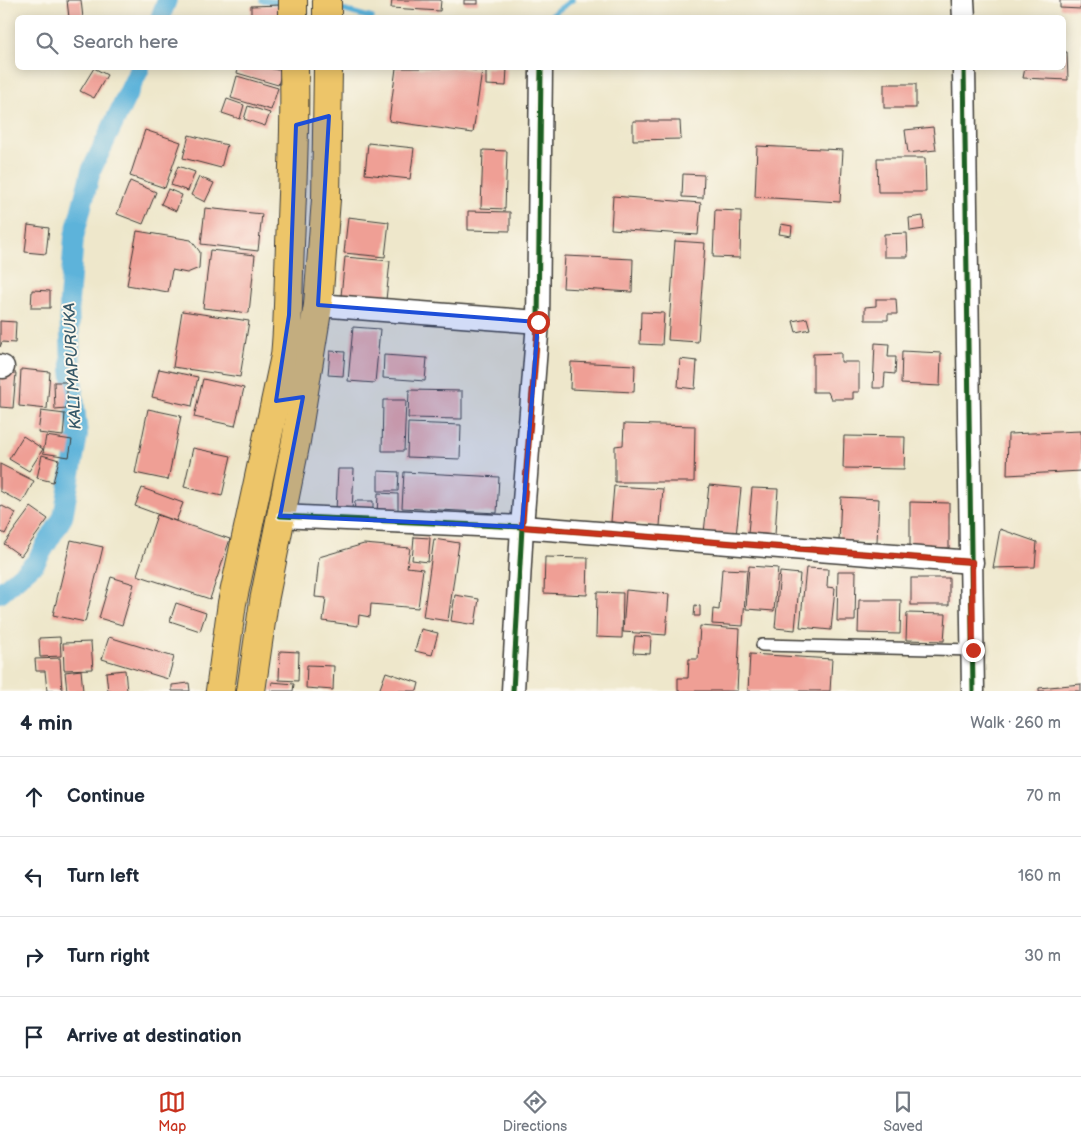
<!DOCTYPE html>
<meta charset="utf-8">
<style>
body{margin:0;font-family:"Balsamiq Sans",sans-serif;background:#f2f2f3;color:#1f2937}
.stop{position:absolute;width:15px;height:15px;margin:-11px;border:4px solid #c8321e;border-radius:50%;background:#fff}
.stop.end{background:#c8321e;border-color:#fff;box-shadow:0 1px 5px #0008}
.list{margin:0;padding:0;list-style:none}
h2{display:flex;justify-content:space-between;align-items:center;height:65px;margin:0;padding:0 20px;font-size:21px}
h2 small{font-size:16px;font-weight:400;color:#747a83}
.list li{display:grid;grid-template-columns:32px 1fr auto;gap:15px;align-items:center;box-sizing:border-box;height:80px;padding:0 20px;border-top:1px solid #e0e1e3}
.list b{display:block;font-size:19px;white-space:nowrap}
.list em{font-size:16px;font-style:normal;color:#747a83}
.icon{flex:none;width:28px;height:28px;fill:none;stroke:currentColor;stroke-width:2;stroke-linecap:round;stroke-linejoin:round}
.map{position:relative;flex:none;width:1081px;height:691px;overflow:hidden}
.search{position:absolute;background:#fff;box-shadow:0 2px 12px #0003;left:15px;right:15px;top:15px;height:55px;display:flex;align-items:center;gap:12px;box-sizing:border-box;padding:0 18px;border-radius:8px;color:#747a83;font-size:19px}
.sheet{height:385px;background:#fff}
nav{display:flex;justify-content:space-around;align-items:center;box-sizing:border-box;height:70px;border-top:1px solid #e0e1e3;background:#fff;font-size:14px;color:#747a83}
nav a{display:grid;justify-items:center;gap:2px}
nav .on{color:#c8321e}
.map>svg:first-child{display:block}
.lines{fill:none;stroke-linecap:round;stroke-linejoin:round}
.stream{stroke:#5db3da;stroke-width:5.5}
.canal{stroke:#5db3da;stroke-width:20}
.building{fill:#ef9f95}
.service-casing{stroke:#3c3a36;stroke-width:14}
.minor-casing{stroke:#3c3a36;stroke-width:25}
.trunk-casing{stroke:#3c3a36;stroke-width:30}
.service{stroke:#fff;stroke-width:11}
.minor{stroke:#fff;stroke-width:22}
.trunk{stroke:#edc569;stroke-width:28}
.cycleway-casing{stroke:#fbf7ec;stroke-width:8}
.cycleway{stroke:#1b5e20;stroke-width:5}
.route{stroke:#c8321e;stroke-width:6}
.marked{fill:#1d4ed8;fill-opacity:0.2;stroke:#1d4ed8;stroke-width:4;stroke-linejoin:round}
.labels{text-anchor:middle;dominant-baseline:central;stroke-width:4;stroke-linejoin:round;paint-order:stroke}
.water-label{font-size:16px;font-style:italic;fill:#365868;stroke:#fbf7ec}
</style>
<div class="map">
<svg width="1081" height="691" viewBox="0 0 1081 691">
<rect width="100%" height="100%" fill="#fbf7ec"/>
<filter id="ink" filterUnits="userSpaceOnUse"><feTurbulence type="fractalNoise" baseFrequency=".02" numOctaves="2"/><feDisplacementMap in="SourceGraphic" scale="10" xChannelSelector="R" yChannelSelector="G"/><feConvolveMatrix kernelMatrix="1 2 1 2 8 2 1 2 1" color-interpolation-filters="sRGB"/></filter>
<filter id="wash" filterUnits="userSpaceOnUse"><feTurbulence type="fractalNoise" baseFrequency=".0096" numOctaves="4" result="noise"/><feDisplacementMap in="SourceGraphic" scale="20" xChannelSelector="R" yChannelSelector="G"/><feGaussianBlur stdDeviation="1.12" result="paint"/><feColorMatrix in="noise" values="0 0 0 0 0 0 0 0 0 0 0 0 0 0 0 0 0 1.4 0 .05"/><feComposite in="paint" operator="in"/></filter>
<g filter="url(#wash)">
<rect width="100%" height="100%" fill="#eee7cb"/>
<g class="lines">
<g class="stream">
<path d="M262,0L286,3"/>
<path d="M339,9L372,18"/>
<path d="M547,18L572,0"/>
</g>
<g class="canal">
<path d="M160,18L167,0"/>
<path d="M0,593L35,563L63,517L78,435L71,369L69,301L74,237L91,171L140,68"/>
</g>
</g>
<g id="blocks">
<g class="building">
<path d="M67,0H81L83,18H69Z"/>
<path d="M392,0H441L440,11L391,8Z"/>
<rect x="464" y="0" width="14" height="4"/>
<path d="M1060,0H1081V9L1060,8Z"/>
<path d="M280,5L281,18H251V6Z"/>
<path d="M1064,52H1067L1068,80L1023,78L1025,68H1064Z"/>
<path d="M94,68L107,75L94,98L80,91Z"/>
<path d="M239,68H269L282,71L278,85L237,73Z"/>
<path d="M396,68H458L482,71L473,133L389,121Z"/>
<path d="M486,68H507L506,86L486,85Z"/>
<path d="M237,76L278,88L271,110L231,98Z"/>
<rect x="884" y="84" width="32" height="24"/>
<path d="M227,99L244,105L240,119L222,113Z"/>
<path d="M248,106L270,113L265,126L244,119Z"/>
<path d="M633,121H680L681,139L633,140Z"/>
<path d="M933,127L936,150L908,153L905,130Z"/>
<path d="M145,130L181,142L165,188L130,176Z"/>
<path d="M189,135L227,145L221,168L183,158Z"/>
<path d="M368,143L414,148L410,179L365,174Z"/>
<path d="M757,146L843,150L840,202L755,197Z"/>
<path d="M483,150L507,151L505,209L481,208Z"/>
<path d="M877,158H925L926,192H878Z"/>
<path d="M178,166L195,172L188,191L171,185Z"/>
<path d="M683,174L704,175L703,198L682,197Z"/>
<path d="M199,177L214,183L205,202L191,195Z"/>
<path d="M130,181L156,192L143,224L117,214Z"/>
<path d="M168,189L182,195L176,211L161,204Z"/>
<path d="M613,196L701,203L698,235L611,229Z"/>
<path d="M205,208L262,214L258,251L201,244Z"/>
<path d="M715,210L741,211L740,258L713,257Z"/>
<path d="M468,211L510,212V231L468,230Z"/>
<path d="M923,216L924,229L910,231L909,218Z"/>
<path d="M348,217L389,222L385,257L344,253Z"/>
<path d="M781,224L792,226L791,236L779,234Z"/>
<path d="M28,225L49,228L46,254L25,252Z"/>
<path d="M137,231L191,240L200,252L199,268L187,273L172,270L168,292L127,285Z"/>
<path d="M907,233L908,257H884V234Z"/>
<path d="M675,241L705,243L698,342L668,340Z"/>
<path d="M210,250L255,255L249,313L203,308Z"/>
<path d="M565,256L633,259L632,292L563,288Z"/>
<path d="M345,257L390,261L386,300L341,296Z"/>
<path d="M32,290L50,291V308H31Z"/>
<path d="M876,299H896L897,314H888V320H865V307L876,306Z"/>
<path d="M182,311L249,321L240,377L173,367Z"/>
<path d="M641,312L664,313L662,345L640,344Z"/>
<path d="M807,318L810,329L796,332L793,321Z"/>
<path d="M0,321L16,322L15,343L2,342L0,347Z"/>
<path d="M353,327L380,329L375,383L348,381Z"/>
<path d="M875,343L889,344L888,357H896L895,374L885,373L884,388H873Z"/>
<path d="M330,351L345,352L343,376L328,375Z"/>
<path d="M902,351L941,353L940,386L901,384Z"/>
<path d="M841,353V362H859V392H853V399H831L828,392H813V354Z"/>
<path d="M384,355L427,358L425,381L383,378Z"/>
<path d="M680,359L697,361L695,389L678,387Z"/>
<path d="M571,362L635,365L634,392L570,389Z"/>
<path d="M21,369L50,372L47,409L19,406Z"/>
<path d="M159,369L198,377L192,406L152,397Z"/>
<path d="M0,372L16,373L13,408L0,407Z"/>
<path d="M203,379L244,388L235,426L194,417Z"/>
<path d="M54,382H67V409L55,410Z"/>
<path d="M409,390L462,391V419L408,418Z"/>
<path d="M383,400H406L404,451H382Z"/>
<path d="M148,409L181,416L168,480L135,473Z"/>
<path d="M41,411L65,414L63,436L38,433Z"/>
<path d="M408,423L461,425L460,459L407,457Z"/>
<path d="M624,424L695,426L694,482H615V446L623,445Z"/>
<path d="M1081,431V471L1007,475L1008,434Z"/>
<path d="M23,436L43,449L29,471L9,459Z"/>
<path d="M46,436L72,440L69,457L43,453Z"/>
<path d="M844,436L905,437L904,469L843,468Z"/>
<path d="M193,448L231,456L222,496L184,487Z"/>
<path d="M42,455L59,460L53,482L37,478Z"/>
<path d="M0,464L34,481L22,503L0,491Z"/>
<path d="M338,469H354L352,512L336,511Z"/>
<path d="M378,471L399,472L398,491H378Z"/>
<path d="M404,472L499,477L497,513L402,508Z"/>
<path d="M709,485L741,488L736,536L704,533Z"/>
<path d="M614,486L663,489L660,526L611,522Z"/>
<path d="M142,488L183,503L176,521L135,506Z"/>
<path d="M752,488L778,489L775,535L748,533Z"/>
<path d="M378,493L398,494V518L377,517Z"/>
<path d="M841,497L879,499L877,542L839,541Z"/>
<path d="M355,501H373V516H354Z"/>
<path d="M910,502L949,503V548H910Z"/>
<path d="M0,505L16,513L5,534L0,531Z"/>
<path d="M31,507L48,519L21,556L4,544Z"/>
<path d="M157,515L230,539L210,599L137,575Z"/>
<path d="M1000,529L1037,542L1035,567L993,568Z"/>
<path d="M414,537L430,538L428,562L412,560Z"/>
<path d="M434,539L459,543L448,621L423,617Z"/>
<path d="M71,540L103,547L85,622L53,615Z"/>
<path d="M364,544L410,548L407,567L423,569L418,608L371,604L370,617L359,615L358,626L323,621L326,598L315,597L319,557Z"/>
<path d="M545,557L588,558L587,595L544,593Z"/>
<path d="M749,566L778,568L774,611L746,609Z"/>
<path d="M806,568L828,569L827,587L835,588L831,630L800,627Z"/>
<path d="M722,569L747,570L743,626L712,624L713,609L719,610Z"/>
<path d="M838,571H856L855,621H837Z"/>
<path d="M780,572L800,574L795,630L775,628Z"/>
<path d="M111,577L134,584L122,625L99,618Z"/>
<rect x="911" y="578" width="38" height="27"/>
<path d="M626,590L669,594L666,635L623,632Z"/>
<path d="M597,592L623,593L622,638L596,637Z"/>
<path d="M455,595L479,599L475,625L451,621Z"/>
<path d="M859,600H901L900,634L858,633Z"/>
<path d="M176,603L206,613L200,631L170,621Z"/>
<path d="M695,605L700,606V616H694Z"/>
<path d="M907,613L946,614L944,641L906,640Z"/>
<path d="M700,626L740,629L737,691H678V678H688L689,659H698Z"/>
<path d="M421,629L438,633L432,655L415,651Z"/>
<path d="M635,636L651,637L650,654L633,653Z"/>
<path d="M60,637L61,656L40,657L39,638Z"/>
<path d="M109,637L174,657L168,679L102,659Z"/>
<path d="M91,642L93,669L64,670L63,643Z"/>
<path d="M280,651L299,652L298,681L279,680Z"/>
<path d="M750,654L832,659L830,691H748Z"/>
<path d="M60,658L62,691H47L45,671H36L35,659Z"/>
<path d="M307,665L334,666L333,690L306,688Z"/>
<path d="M81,670L83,691H67L65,672Z"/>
<path d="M125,670L127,691H108L106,672Z"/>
<path d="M386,672L419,683L417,691H379Z"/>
<path d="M272,682L294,684L293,691H271Z"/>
<path d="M189,683L190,691H172V685Z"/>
<path d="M1081,684V691H1039V688Z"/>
</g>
</g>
</g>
<g filter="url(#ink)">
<use href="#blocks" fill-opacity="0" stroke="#3c3a36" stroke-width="1"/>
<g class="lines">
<g class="service-casing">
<path id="service" d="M762,645L973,650"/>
</g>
<g class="minor-casing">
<g id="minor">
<path d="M963,0L964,18"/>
<path d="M964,68L973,691"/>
<path d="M318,305L538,322"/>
<path d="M0,366L3,367"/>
<path d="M280,516L522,527L972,562"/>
<path d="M513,691L522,527L538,322L541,68"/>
</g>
</g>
<g class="trunk-casing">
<g id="trunk">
<path d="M293,0V18"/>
<path d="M327,0V18"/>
<path d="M220,691L232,603L285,356C288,328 288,301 289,273C291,204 296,136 294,68"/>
<path d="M251,691L264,601L296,441L318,305L326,199L328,68"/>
</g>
</g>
<use href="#service" class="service"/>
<use href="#minor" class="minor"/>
<use href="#trunk" class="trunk"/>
<g class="cycleway-casing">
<g id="cycleway">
<path d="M964,68L973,691"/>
<path d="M280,516L522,527L972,562"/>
<path d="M513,691L522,527L538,322L541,68"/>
</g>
</g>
<use href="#cycleway" class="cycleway"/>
</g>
</g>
<g class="lines" filter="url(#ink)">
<path class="route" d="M538,322L522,527L972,562L973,650"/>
</g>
<path class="marked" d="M329,116L318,305L538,322L522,527L280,516L303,397L276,401L289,315L296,125Z"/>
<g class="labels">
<g class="water-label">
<text transform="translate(73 366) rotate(-93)">KALI MAPURUKA</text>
</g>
</g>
</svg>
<div class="stop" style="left:538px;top:322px"></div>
<div class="stop end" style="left:973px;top:650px"></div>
<div class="search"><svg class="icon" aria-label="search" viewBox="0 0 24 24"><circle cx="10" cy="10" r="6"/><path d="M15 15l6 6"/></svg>Search here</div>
</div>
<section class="sheet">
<h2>4 min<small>Walk · 260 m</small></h2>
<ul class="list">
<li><svg class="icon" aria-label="ahead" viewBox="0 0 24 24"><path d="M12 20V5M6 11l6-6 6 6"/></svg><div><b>Continue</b></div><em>70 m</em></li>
<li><svg class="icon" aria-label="left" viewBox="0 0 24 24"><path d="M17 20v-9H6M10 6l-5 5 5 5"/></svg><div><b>Turn left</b></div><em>160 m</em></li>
<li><svg class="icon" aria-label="right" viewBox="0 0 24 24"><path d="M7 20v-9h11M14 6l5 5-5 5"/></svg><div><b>Turn right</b></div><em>30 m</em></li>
<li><svg class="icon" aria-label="arrive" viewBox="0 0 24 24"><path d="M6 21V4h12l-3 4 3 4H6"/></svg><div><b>Arrive at destination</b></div></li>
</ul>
</section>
<nav>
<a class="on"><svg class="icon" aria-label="map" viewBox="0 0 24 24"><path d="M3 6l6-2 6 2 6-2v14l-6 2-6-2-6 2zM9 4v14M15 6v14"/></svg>Map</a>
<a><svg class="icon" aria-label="directions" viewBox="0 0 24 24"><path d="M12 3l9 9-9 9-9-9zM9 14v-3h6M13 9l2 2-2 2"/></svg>Directions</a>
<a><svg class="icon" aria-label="saved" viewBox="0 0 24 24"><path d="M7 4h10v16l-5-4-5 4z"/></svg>Saved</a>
</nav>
